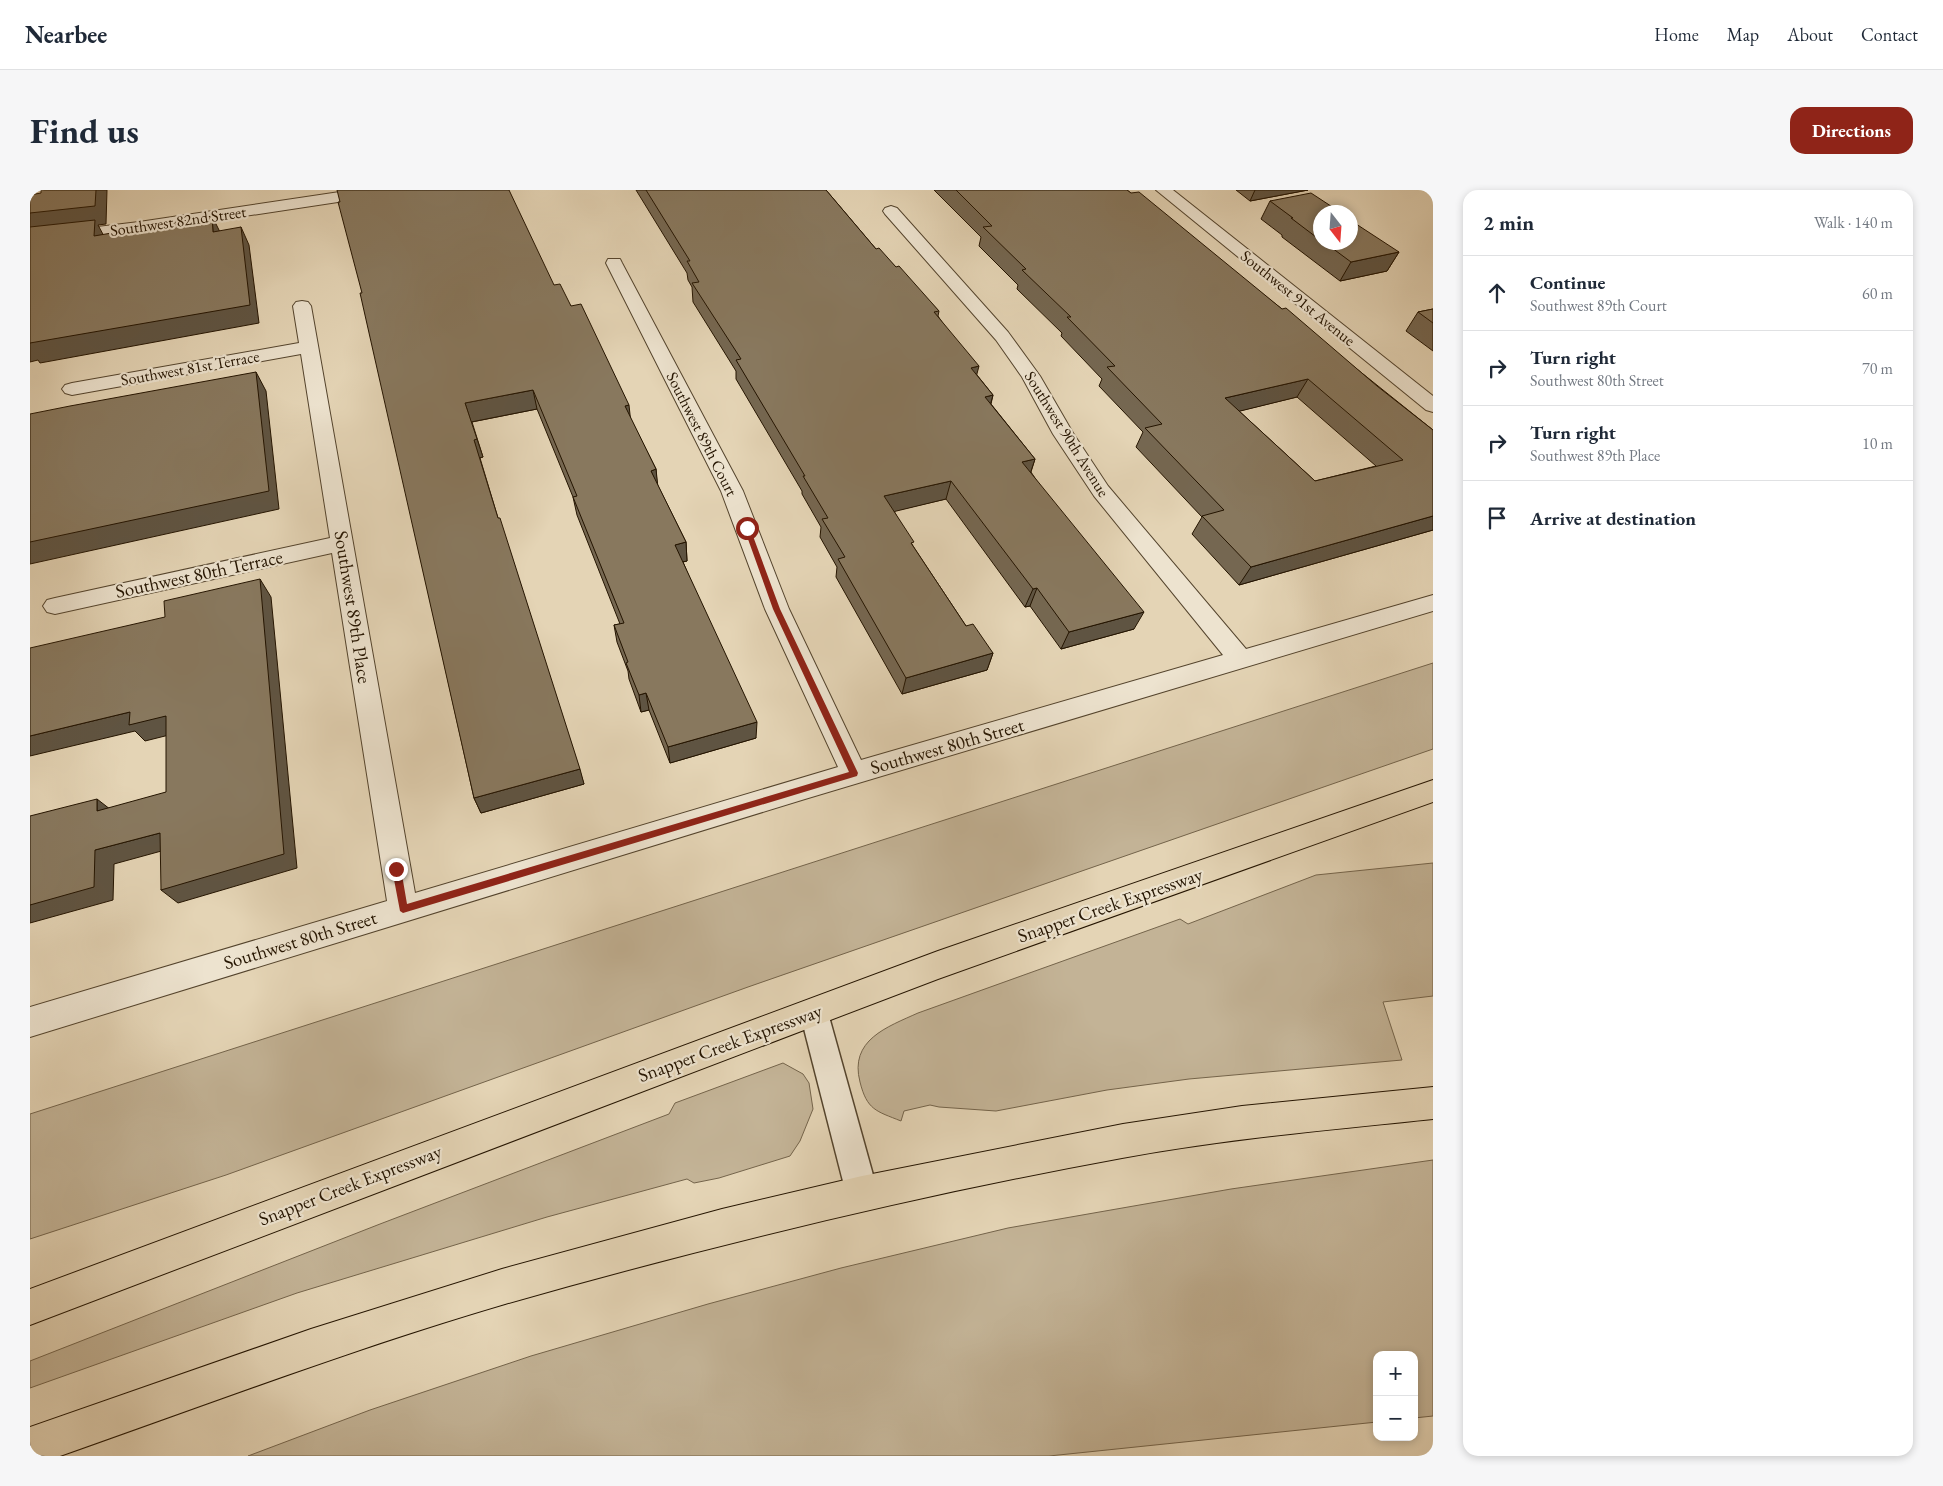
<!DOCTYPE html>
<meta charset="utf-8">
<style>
body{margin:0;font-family:"EB Garamond",serif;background:#f6f6f7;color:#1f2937}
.controls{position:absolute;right:15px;bottom:15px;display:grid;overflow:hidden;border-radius:10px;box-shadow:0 2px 8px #0003}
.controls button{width:45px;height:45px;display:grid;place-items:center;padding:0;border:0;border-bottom:1px solid #e0e1e3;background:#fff;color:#1f2937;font:25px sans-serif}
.compass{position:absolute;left:1283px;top:15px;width:45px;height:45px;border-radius:50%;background:#fff;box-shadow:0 2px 8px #0003;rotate:163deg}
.stop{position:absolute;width:15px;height:15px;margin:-11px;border:4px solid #8f2418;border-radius:50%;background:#fff}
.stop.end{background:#8f2418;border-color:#fff;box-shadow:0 1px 5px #0008}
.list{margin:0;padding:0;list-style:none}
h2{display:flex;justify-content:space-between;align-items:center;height:65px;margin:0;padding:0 20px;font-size:21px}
h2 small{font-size:16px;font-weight:400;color:#747a83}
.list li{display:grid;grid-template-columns:32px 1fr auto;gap:15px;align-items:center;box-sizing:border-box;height:75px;padding:0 20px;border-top:1px solid #e0e1e3}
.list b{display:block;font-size:19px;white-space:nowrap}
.list p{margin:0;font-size:16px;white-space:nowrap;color:#747a83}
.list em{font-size:16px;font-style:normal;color:#747a83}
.icon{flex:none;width:28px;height:28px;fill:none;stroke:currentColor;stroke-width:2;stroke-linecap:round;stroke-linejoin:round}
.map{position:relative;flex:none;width:1403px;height:1266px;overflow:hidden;border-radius:15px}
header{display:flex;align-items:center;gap:30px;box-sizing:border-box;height:70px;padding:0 25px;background:#fff;border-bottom:1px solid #e0e1e3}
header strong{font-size:24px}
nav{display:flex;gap:28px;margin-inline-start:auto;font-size:18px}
.intro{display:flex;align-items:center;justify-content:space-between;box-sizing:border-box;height:120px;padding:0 30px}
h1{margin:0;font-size:35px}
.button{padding:12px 22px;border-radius:15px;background:#8f2418;color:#fff;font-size:18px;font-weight:700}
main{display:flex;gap:30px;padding:0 30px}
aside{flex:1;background:#fff;border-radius:15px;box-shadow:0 2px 8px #0003}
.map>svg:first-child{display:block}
.green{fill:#c3b396;stroke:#74644b}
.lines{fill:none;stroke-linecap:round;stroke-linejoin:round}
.service-casing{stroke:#54442d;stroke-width:3}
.minor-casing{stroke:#54442d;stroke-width:2}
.motorway-casing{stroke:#241400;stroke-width:2}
.service{fill:#ede3cf;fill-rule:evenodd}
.minor{fill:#ede3cf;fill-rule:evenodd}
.motorway{fill:#e4d4b5;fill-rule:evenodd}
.wall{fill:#756751;stroke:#241400;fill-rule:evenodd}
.shaded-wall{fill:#5f5442;stroke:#241400}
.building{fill:#88785e;stroke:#241400;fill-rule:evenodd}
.route{fill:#8f2418}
.labels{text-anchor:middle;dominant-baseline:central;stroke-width:4.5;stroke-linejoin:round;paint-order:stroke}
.far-street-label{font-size:16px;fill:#241400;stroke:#ede3cf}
.street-label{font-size:19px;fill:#241400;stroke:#ede3cf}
</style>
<header>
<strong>Nearbee</strong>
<nav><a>Home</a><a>Map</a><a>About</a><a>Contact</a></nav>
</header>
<div class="intro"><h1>Find us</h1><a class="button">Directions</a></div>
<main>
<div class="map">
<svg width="1403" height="1266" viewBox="0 0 1403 1266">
<rect width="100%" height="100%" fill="#e4d4b5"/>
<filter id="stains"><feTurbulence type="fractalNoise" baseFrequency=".004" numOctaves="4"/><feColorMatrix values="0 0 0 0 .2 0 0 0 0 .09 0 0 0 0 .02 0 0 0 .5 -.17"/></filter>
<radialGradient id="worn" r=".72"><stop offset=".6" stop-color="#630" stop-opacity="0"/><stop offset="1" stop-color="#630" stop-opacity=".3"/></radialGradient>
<g class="green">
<path d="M1403,473V559L718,797L196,985L0,1049V924Z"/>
<path d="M1403,673V806L1353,812L1372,870L1159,889L1077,900L966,921L909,917L900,915L874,921L871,931C846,921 837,920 830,892C819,850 857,837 888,823L1150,729L1158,734L1286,685Z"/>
<path d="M753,873L773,884L779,893L783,919L770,951L760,966L689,988L664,993L657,989L517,1027L267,1103L0,1198V1171L350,1034L639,924L645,913Z"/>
<path d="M1403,970V1226L1384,1228V1165H1347V1232L1019,1266H218L340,1220L501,1166L678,1114L811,1078L978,1038L1201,999Z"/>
</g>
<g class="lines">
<g class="service-casing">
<path id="service" d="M784,809L794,813L798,823L848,1003L843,1014L832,1019L821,1014L816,1003L770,823L774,813Z"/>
</g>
<g class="minor-casing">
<g id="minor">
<path d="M323,0H362L359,3L354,5L109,42L0,55V45L109,32Z"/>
<path d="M1126,0H1143L1403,206V222L1396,220Z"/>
<path d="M861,16L867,18L978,142L1010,186L1043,243L1078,296L1216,459L1403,405V421L775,609L0,847V817L357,711L302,363L25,424L17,422L13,416L17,410L25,408L300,348L271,164L42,205L35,203L32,199L35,195L42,193L269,153L263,116L266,112L272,111L278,112L281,116L385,703L808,577L735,419L691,301L576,73L578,69H590L592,73L713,301L759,419L831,570L1193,465L1064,306L1023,244L992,187L966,150L855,24L853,21L855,18Z"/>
</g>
</g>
<g class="motorway-casing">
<g id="motorway">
<path d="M1403,590V612L908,789L0,1135V1099L908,761Z"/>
<path d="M1403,897V929C1299,940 1195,949 1092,968C884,1006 679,1056 475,1114C325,1158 178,1214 30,1266H0V1237L281,1139L472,1079L692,1019L832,986L1093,934L1212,916Z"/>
</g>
</g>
<use href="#service" class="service"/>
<use href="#minor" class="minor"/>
<use href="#motorway" class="motorway"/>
</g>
<g class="wall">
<path d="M606,0H796L846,59L866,77L909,121L908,126L947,185L963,205L961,214L1005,269L1001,282L1104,439L1031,459L1000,416L995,417L916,309L864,321L883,356L936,436L963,463L957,480L872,504L806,387L807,377L790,347L791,337L772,304V301L706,189V181L663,112L662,97L658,90L657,83Z"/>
<path d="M904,0H1097L1252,119L1403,240V340L1209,395L1162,344L1172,327L1106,257L1113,242L1069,196L1072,189L1031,146L1032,143L987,99L988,95L949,56L951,47ZM1267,207L1346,276L1285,291L1209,221Z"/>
<path d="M1206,0H1278L1220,11Z"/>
<path d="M1395,0H1403V5Z"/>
<path d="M1240,11L1290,22V52H1320L1369,62L1357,81L1310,91L1252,47V45L1231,29Z"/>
<path d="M524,95L541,116L600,228L626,279L627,294L656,352L657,371L653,372L726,548L640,573L619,520L611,522L599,489L598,481L587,452L584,435L590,434L547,325L543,307L507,219L442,232L453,267L450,268L468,328L554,594L451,623L444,608L332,103Z"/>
<path d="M1403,119V161L1376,141L1388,122Z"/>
</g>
<g class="shaded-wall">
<path d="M66,0H77L76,34L68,35L75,48L0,43V23Z"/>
<path d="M1225,0H1278L1220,11Z"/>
<path d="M182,26L191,44L183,42Z"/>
<path d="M211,37L219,55L229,133L10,173L8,170L0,172V153Z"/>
<path d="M1369,62L1357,81L1310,91L1321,72Z"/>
<path d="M949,176L944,195L941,178Z"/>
<path d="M226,182L236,201L249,319L0,374V352Z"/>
<path d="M1278,189L1267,207L1186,227L1195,208Z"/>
<path d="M503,200L507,219L441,232L435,213Z"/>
<path d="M963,205L958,223L955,207Z"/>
<path d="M599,215L601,234L595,216Z"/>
<path d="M447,249L453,267L449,268L444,250Z"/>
<path d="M1005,269L999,287L992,272Z"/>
<path d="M626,279L628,298L621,281Z"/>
<path d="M921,291L916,309L850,325L854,306Z"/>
<path d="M1403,326V340L1209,395L1221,377Z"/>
<path d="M656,352L657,371L647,373L645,355Z"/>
<path d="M230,389L241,407L267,678L148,713L131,700Z"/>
<path d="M1007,398L1000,416L995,417L1003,399Z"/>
<path d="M1114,422L1104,439L1031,459L1039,442Z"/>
<path d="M963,463L957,480L872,504L876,488Z"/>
<path d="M616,503L619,520L611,522L609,505Z"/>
<path d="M100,522L136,526L151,542L115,551L105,541L0,566V546Z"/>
<path d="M727,532L726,548L640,573L638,557Z"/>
<path d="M550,579L554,594L451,623L444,608Z"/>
<path d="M67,609L85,623L67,621Z"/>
<path d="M130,643L146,657L84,674L83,710L0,733V715L65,660Z"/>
</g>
<g class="building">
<path d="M11,0H66L65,16L0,23V5L11,3Z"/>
<path d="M307,0H479L524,95L530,94L541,116L551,114L599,215L595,216L626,279L621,281L656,352L645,355L727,532L638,557L616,503L609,505L596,473L598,472L584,435L594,433L543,307L547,306L503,200L435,213L447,249L444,250L468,328H470L550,579L444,608L330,103H332L308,12H310Z"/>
<path d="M616,0H796L846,59L849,58L866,77L869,76L909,121L904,122L949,176L941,178L963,205L955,207L1005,269L992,272L1114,422L1039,442L1007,398L1003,399L921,291L854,306L884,352L881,353L936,436L943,434L963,463L876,488L808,369L815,367L792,329L798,328L773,286H775L706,170L711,169L662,93L669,92L657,71H660Z"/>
<path d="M926,0H1097L1101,3L1109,2L1252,119L1256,118L1347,196L1403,240V326L1221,377L1172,326L1194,320L1115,238L1132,234L1077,177L1085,176L1037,127H1041L992,80L996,79L953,37L962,36ZM1278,189L1373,270L1285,291L1195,208Z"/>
<path d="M1281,3L1310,22H1290V50L1261,28H1263L1240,11Z"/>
<path d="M182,26L183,42L211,37L220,115L0,153V37L65,30L64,46Z"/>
<path d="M1320,30L1369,62L1321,72L1294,52H1320Z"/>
<path d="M1403,119V133L1388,122Z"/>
<path d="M226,182L239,301L0,352V224L40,216Z"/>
<path d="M230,389L254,664L131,700L130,643L65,660L64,697L0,715V626L67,609V621L136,602V526L99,535L100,522L0,546V458L135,427L134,411Z"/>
</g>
<path class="route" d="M717,336L720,338L750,419L828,583L827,586L373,723L370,721L362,679L366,675L371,679L377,714L819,582L743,419L714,338Z"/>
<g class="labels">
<g class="far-street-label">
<text transform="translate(148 31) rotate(-8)">Southwest 82nd Street</text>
<text transform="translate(1268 108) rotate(39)">Southwest 91st Avenue</text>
<text transform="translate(160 178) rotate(-10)">Southwest 81st Terrace</text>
<text transform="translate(672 244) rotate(63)">Southwest 89th Court</text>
<text transform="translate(1037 244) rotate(58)">Southwest 90th Avenue</text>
</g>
<g class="street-label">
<text transform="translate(169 384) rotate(-12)">Southwest 80th Terrace</text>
<text transform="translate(323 417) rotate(81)">Southwest 89th Place</text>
<text transform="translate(917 556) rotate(-16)">Southwest 80th Street</text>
<text transform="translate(1080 715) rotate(-19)">Snapper Creek Expressway</text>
<text transform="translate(270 750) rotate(-17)">Southwest 80th Street</text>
<text transform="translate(700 853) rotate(-20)">Snapper Creek Expressway</text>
<text transform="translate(320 995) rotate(-21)">Snapper Creek Expressway</text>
</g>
</g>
<rect width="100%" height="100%" filter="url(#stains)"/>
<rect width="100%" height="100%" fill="url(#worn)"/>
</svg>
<div class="controls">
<button>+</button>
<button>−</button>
</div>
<svg class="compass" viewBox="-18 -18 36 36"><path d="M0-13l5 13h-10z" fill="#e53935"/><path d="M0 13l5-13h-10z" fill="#747a83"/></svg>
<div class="stop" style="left:717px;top:338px"></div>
<div class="stop end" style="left:366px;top:679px"></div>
</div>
<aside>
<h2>2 min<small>Walk · 140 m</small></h2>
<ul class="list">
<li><svg class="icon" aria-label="ahead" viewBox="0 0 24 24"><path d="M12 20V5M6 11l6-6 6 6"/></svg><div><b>Continue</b><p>Southwest 89th Court</p></div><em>60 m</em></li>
<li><svg class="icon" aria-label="right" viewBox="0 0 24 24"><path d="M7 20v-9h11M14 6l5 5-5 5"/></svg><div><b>Turn right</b><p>Southwest 80th Street</p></div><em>70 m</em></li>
<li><svg class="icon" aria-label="right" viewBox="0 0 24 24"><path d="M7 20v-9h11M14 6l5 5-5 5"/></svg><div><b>Turn right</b><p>Southwest 89th Place</p></div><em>10 m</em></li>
<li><svg class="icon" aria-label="arrive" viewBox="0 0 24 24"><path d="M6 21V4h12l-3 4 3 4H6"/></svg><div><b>Arrive at destination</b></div></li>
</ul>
</aside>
</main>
